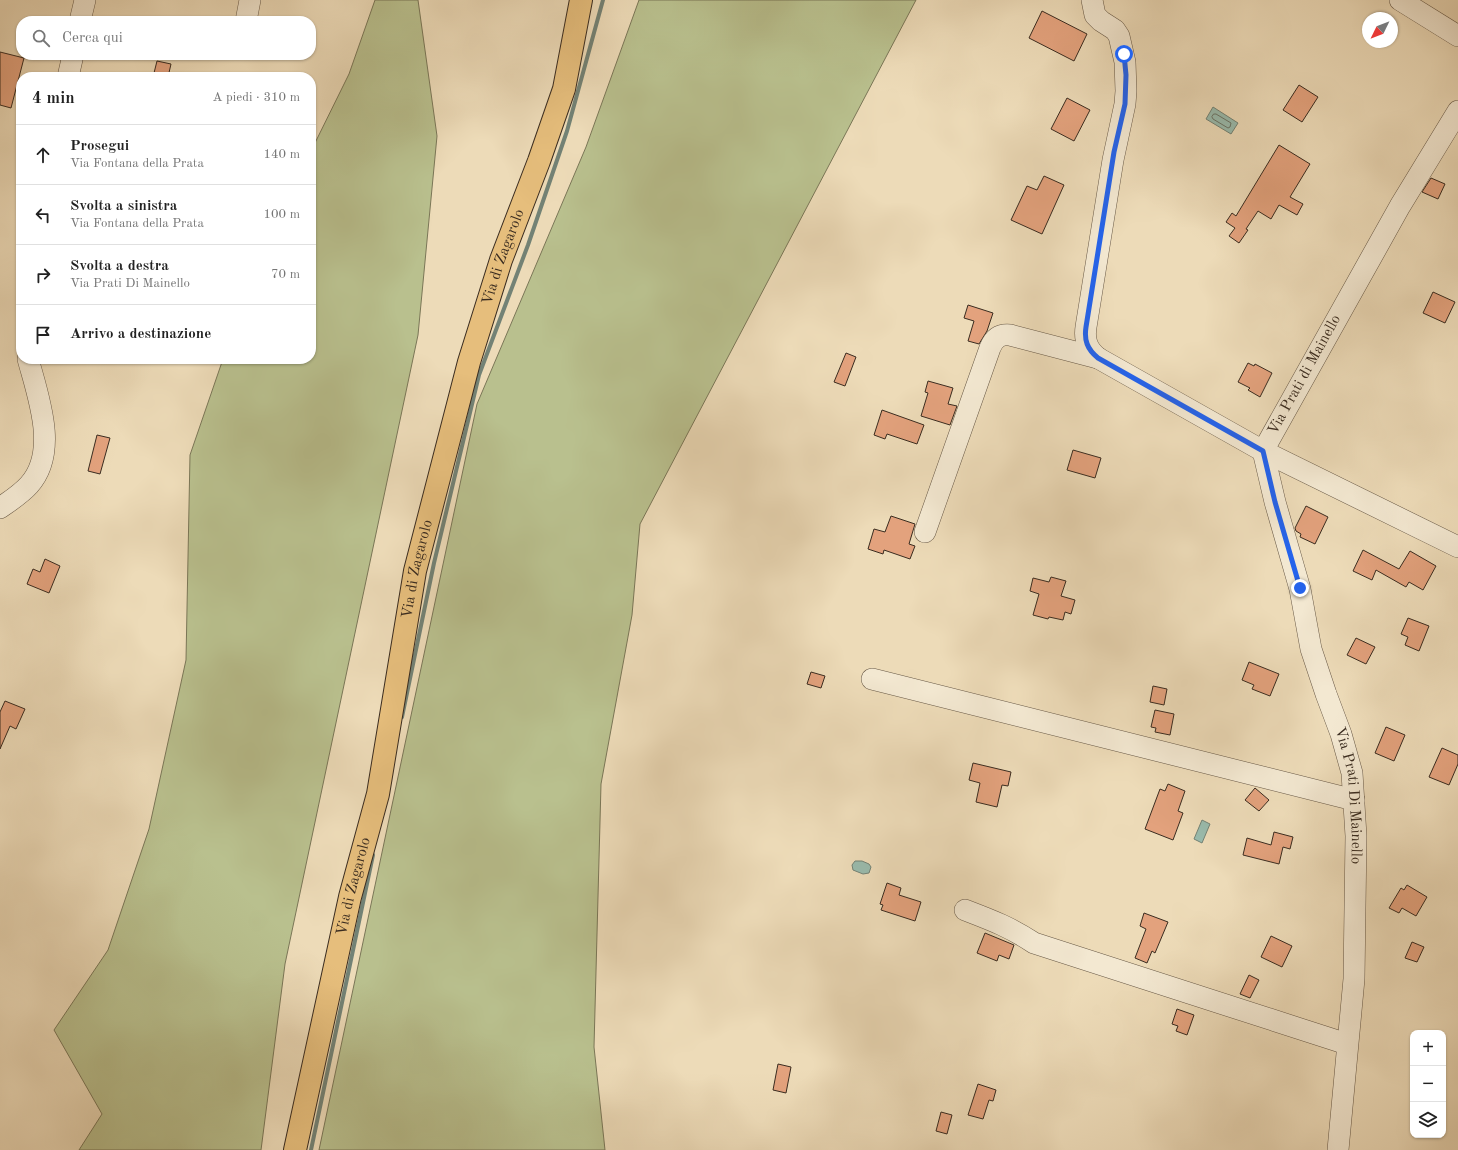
<!DOCTYPE html>
<html lang="it">
<meta charset="utf-8">
<style>
body{margin:0;font-family:"Old Standard TT",serif;background:#f2f2f2;color:#222}
.controls{position:absolute;right:12px;bottom:12px;display:grid;overflow:hidden;border-radius:8px;box-shadow:0 1px 3px #0004}
.controls button{width:36px;height:36px;display:grid;place-items:center;padding:0;border:0;border-bottom:1px solid #e0e0e0;background:#fff;color:#222;font:20px sans-serif}
.compass{position:absolute;left:1362px;top:12px;width:36px;height:36px;border-radius:50%;background:#fff;box-shadow:0 1px 3px #0004;rotate:227deg}
.stop{position:absolute;width:12px;height:12px;margin:-9px;border:3px solid #2563eb;border-radius:50%;background:#fff}
.stop.end{background:#2563eb;border-color:#fff;box-shadow:0 1px 4px #0008}
.list{margin:0;padding:0;list-style:none}
h2{display:flex;justify-content:space-between;align-items:center;height:52px;margin:0;padding:0 16px;font-size:17px}
h2 small{font-size:13px;font-weight:400;color:#767676}
.list li{display:grid;grid-template-columns:26px 1fr auto;gap:12px;align-items:center;box-sizing:border-box;height:60px;padding:0 16px;border-top:1px solid #e0e0e0}
.list b{display:block;font-size:15px;white-space:nowrap}
.list p{margin:0;font-size:13px;white-space:nowrap;color:#767676}
.list em{font-size:13px;font-style:normal;color:#767676}
.icon{flex:none;width:22px;height:22px;fill:none;stroke:currentColor;stroke-width:2;stroke-linecap:round;stroke-linejoin:round}
.map{position:relative;flex:none;width:1458px;height:1150px;overflow:hidden}
.search{position:absolute;background:#fff;box-shadow:0 1px 3px #0004;left:16px;top:16px;width:300px;height:44px;display:flex;align-items:center;gap:10px;box-sizing:border-box;padding:0 14px;border-radius:16px;color:#767676;font-size:15px}
.panel{position:absolute;background:#fff;box-shadow:0 1px 3px #0004;left:16px;top:72px;width:300px;height:292px;border-radius:16px}
.map>svg:first-child{display:block}
.green{fill:#b9c08e;stroke:#7a7657}
.water{fill:#99bbad;stroke:#738275}
.lines{fill:none;stroke-linecap:round;stroke-linejoin:round}
.shore{stroke:#6a7466;stroke-width:1}
.stream{stroke:#738275;stroke-width:4}
.building{fill:#e3a27d;stroke:#3a2c20}
.minor-casing{stroke:#675846;stroke-width:22}
.major-casing{stroke:#3a2c20;stroke-width:24}
.minor{stroke:#f3e8d1;stroke-width:21}
.major{stroke:#e6be7c;stroke-width:22}
.route{stroke:#2563eb;stroke-width:5}
.labels{text-anchor:middle;dominant-baseline:central;stroke-width:3;stroke-linejoin:round;paint-order:stroke}
.street-label{font-size:15px;fill:#3a2c20;stroke:#f3e8d1}
</style>
<div class="map">
<svg width="1458" height="1150" viewBox="0 0 1458 1150">
<rect width="100%" height="100%" fill="#eddbb8"/>
<filter id="stains"><feTurbulence type="fractalNoise" baseFrequency=".005" numOctaves="4"/><feColorMatrix values="0 0 0 0 .2 0 0 0 0 .09 0 0 0 0 .02 0 0 0 .5 -.17"/></filter>
<radialGradient id="worn" r=".72"><stop offset=".6" stop-color="#630" stop-opacity="0"/><stop offset="1" stop-color="#630" stop-opacity=".3"/></radialGradient>
<g class="green">
<path d="M375,0H418L437,136L418,335L285,964L261,1150H79L102,1114L54,1030L108,950L149,829L186,660L190,455L223,359H311V151L349,74Z"/>
<path d="M639,0H916L640,524L632,615L601,784L594,1047L605,1150H319L477,404L586,147Z"/>
</g>
<g class="water">
<path d="M1213,107L1238,123L1231,134L1206,119Z"/>
<path d="M1202,820L1210,824L1202,843L1194,839Z"/>
<path d="M855,861H862L869,864L871,867L869,873L863,874L853,870L852,865Z"/>
</g>
<g class="lines">
<path class="shore" d="M1214,114H1216L1231,123L1230,127L1228,128L1213,119L1212,117Z"/>
<g class="stream">
<path d="M402,717L434,563L479,375L528,245L567,131L603,0"/>
<path d="M311,1150L373,855"/>
</g>
</g>
<g class="building">
<path d="M1042,11L1087,34L1074,61L1029,38Z"/>
<path d="M0,52L24,58L11,108L0,105Z"/>
<path d="M157,61L171,64L168,77H153Z"/>
<path d="M1299,85L1318,97L1302,122L1283,110Z"/>
<path d="M1067,98L1090,110L1074,141L1051,129Z"/>
<path d="M1279,145L1310,164L1290,197L1303,204L1297,215L1279,205L1271,219L1258,211L1246,229L1248,230L1239,243L1229,236L1235,228L1226,222L1232,213L1236,216Z"/>
<path d="M1044,176L1064,185L1042,234L1011,220L1027,186L1037,190Z"/>
<path d="M1431,178L1445,184L1438,199L1422,192Z"/>
<path d="M1433,292L1455,302L1445,323L1423,313Z"/>
<path d="M968,305L993,313L987,331L979,344L968,341L974,321L964,318Z"/>
<path d="M846,353L856,357L845,386L834,382Z"/>
<path d="M1248,363L1254,366L1255,364L1272,373L1260,397L1248,390L1250,388L1238,382Z"/>
<path d="M928,381L953,388L948,404L957,406L950,425L921,416L928,393L925,392Z"/>
<path d="M882,410L924,425L917,444L887,434L885,439L874,435Z"/>
<path d="M97,435L110,438L100,474L88,471Z"/>
<path d="M1073,450L1101,458L1095,478L1067,470Z"/>
<path d="M1306,506L1328,517L1315,544L1300,537L1301,534L1296,531L1295,528Z"/>
<path d="M891,516L915,524L909,544L915,546L910,559L884,550L883,554L868,549L874,529L885,532Z"/>
<path d="M1363,550L1399,569L1410,551L1436,566L1423,590L1409,582L1406,587L1376,570L1372,580L1353,571Z"/>
<path d="M45,559L60,566L49,593L27,584L33,569L40,572Z"/>
<path d="M1051,577L1066,581L1061,596L1075,600L1071,614L1065,612L1063,620L1049,617L1048,619L1033,615L1039,594L1030,591L1033,578L1049,582Z"/>
<path d="M1408,618L1429,626L1419,651L1405,645L1408,637L1401,634Z"/>
<path d="M1356,638L1375,647L1366,664L1347,655Z"/>
<path d="M1249,662L1279,674L1270,696L1252,689L1254,685L1242,680Z"/>
<path d="M811,672L825,676L821,688L807,684Z"/>
<path d="M1153,686L1167,689L1164,705L1150,702Z"/>
<path d="M5,701L25,709L16,729L10,726L0,749V712Z"/>
<path d="M1155,710L1174,714L1170,735L1155,732L1156,728L1151,727Z"/>
<path d="M1386,727L1405,735L1394,761L1375,753Z"/>
<path d="M1442,748L1458,755V764L1449,785L1429,777Z"/>
<path d="M973,763L1011,772L1008,786L1002,785L997,807L976,802L980,783L969,780Z"/>
<path d="M1168,784L1185,791L1178,811L1183,813L1173,840L1145,829L1160,789L1165,791Z"/>
<path d="M1255,788L1269,800L1259,811L1245,800Z"/>
<path d="M1274,832L1293,837L1290,849L1283,847L1279,864L1243,855L1247,838L1271,845Z"/>
<path d="M887,883L901,888L899,895L921,902L915,921L881,910L883,905L880,904Z"/>
<path d="M1407,885L1427,897L1416,916L1402,908L1399,913L1389,908L1401,888L1404,890Z"/>
<path d="M1144,913L1168,922L1155,953L1152,951L1147,963L1135,958L1146,929L1140,926Z"/>
<path d="M985,933L1014,945L1009,959L999,955L997,961L977,953Z"/>
<path d="M1271,936L1292,946L1282,967L1261,957Z"/>
<path d="M1412,942L1424,947L1417,962L1405,958Z"/>
<path d="M1249,975L1259,980L1250,998L1240,994Z"/>
<path d="M1177,1009L1194,1015L1187,1035L1176,1031L1178,1026L1172,1024Z"/>
<path d="M778,1064L791,1067L786,1093L773,1090Z"/>
<path d="M978,1084L996,1090L993,1101L989,1100L983,1119L968,1115Z"/>
<path d="M941,1112L952,1115L947,1134L936,1131Z"/>
</g>
<g class="lines">
<g class="minor-casing">
<g id="minor">
<path id="s1" d="M1092,0L1095,15L1101,21L1115,30L1119,36L1125,62L1126,91L1125,104L1113,160L1086,327C1084,340 1087,349 1098,358L1263,451L1275,502L1300,589L1311,649L1326,694L1341,734L1352,773L1356,836L1354,979L1338,1150"/>
<path d="M1400,0L1458,36"/>
<path d="M80,21L85,0"/>
<path d="M246,21L250,0"/>
<path d="M68,77L73,55"/>
<path d="M1458,111L1400,206L1263,451L1458,547"/>
<path d="M0,508C10,501 21,494 29,485C59,452 38,396 28,359"/>
<path d="M925,532L990,348C994,338 1000,334 1010,335L1098,358"/>
<path d="M872,679L1354,800"/>
<path d="M965,910C991,920 1010,927 1034,943L1347,1044"/>
</g>
</g>
<g class="major-casing">
<g id="major">
<path id="s2" d="M295,1150L350,897L378,794L415,571L469,362L501,260L539,161L564,89L581,0"/>
</g>
</g>
<use href="#minor" class="minor"/>
<use href="#major" class="major"/>
</g>
<g class="lines">
<path class="route" d="M1124,54L1126,75L1125,104L1114,152L1086,327C1084,340 1087,349 1098,358L1263,451L1275,502L1300,588"/>
</g>
<g class="labels">
<g class="street-label">
<text stroke="none"><textPath href="#s2" startOffset="918">Via di Zagarolo</textPath></text>
<text transform="translate(1305 375) rotate(-61)">Via Prati di Mainello</text>
<text stroke="none"><textPath href="#s2" startOffset="594">Via di Zagarolo</textPath></text>
<text stroke="none"><textPath href="#s1" startOffset="924">Via Prati Di Mainello</textPath></text>
<text stroke="none"><textPath href="#s2" startOffset="270">Via di Zagarolo</textPath></text>
</g>
</g>
<rect width="100%" height="100%" filter="url(#stains)"/>
<rect width="100%" height="100%" fill="url(#worn)"/>
</svg>
<div class="controls">
<button>+</button>
<button>−</button>
<button><svg class="icon" aria-label="layers" viewBox="0 0 24 24"><path d="M12 4l9 5-9 5-9-5zM3 14l9 5 9-5"/></svg></button>
</div>
<svg class="compass" viewBox="-18 -18 36 36"><path d="M0-13l5 13h-10z" fill="#e53935"/><path d="M0 13l5-13h-10z" fill="#767676"/></svg>
<div class="stop" style="left:1124px;top:54px"></div>
<div class="stop end" style="left:1300px;top:588px"></div>
<div class="search"><svg class="icon" aria-label="search" viewBox="0 0 24 24"><circle cx="10" cy="10" r="6"/><path d="M15 15l6 6"/></svg>Cerca qui</div>
<section class="panel">
<h2>4 min<small>A piedi · 310 m</small></h2>
<ul class="list">
<li><svg class="icon" aria-label="ahead" viewBox="0 0 24 24"><path d="M12 20V5M6 11l6-6 6 6"/></svg><div><b>Prosegui</b><p>Via Fontana della Prata</p></div><em>140 m</em></li>
<li><svg class="icon" aria-label="left" viewBox="0 0 24 24"><path d="M17 20v-9H6M10 6l-5 5 5 5"/></svg><div><b>Svolta a sinistra</b><p>Via Fontana della Prata</p></div><em>100 m</em></li>
<li><svg class="icon" aria-label="right" viewBox="0 0 24 24"><path d="M7 20v-9h11M14 6l5 5-5 5"/></svg><div><b>Svolta a destra</b><p>Via Prati Di Mainello</p></div><em>70 m</em></li>
<li><svg class="icon" aria-label="arrive" viewBox="0 0 24 24"><path d="M6 21V4h12l-3 4 3 4H6"/></svg><div><b>Arrivo a destinazione</b></div></li>
</ul>
</section>
</div>
